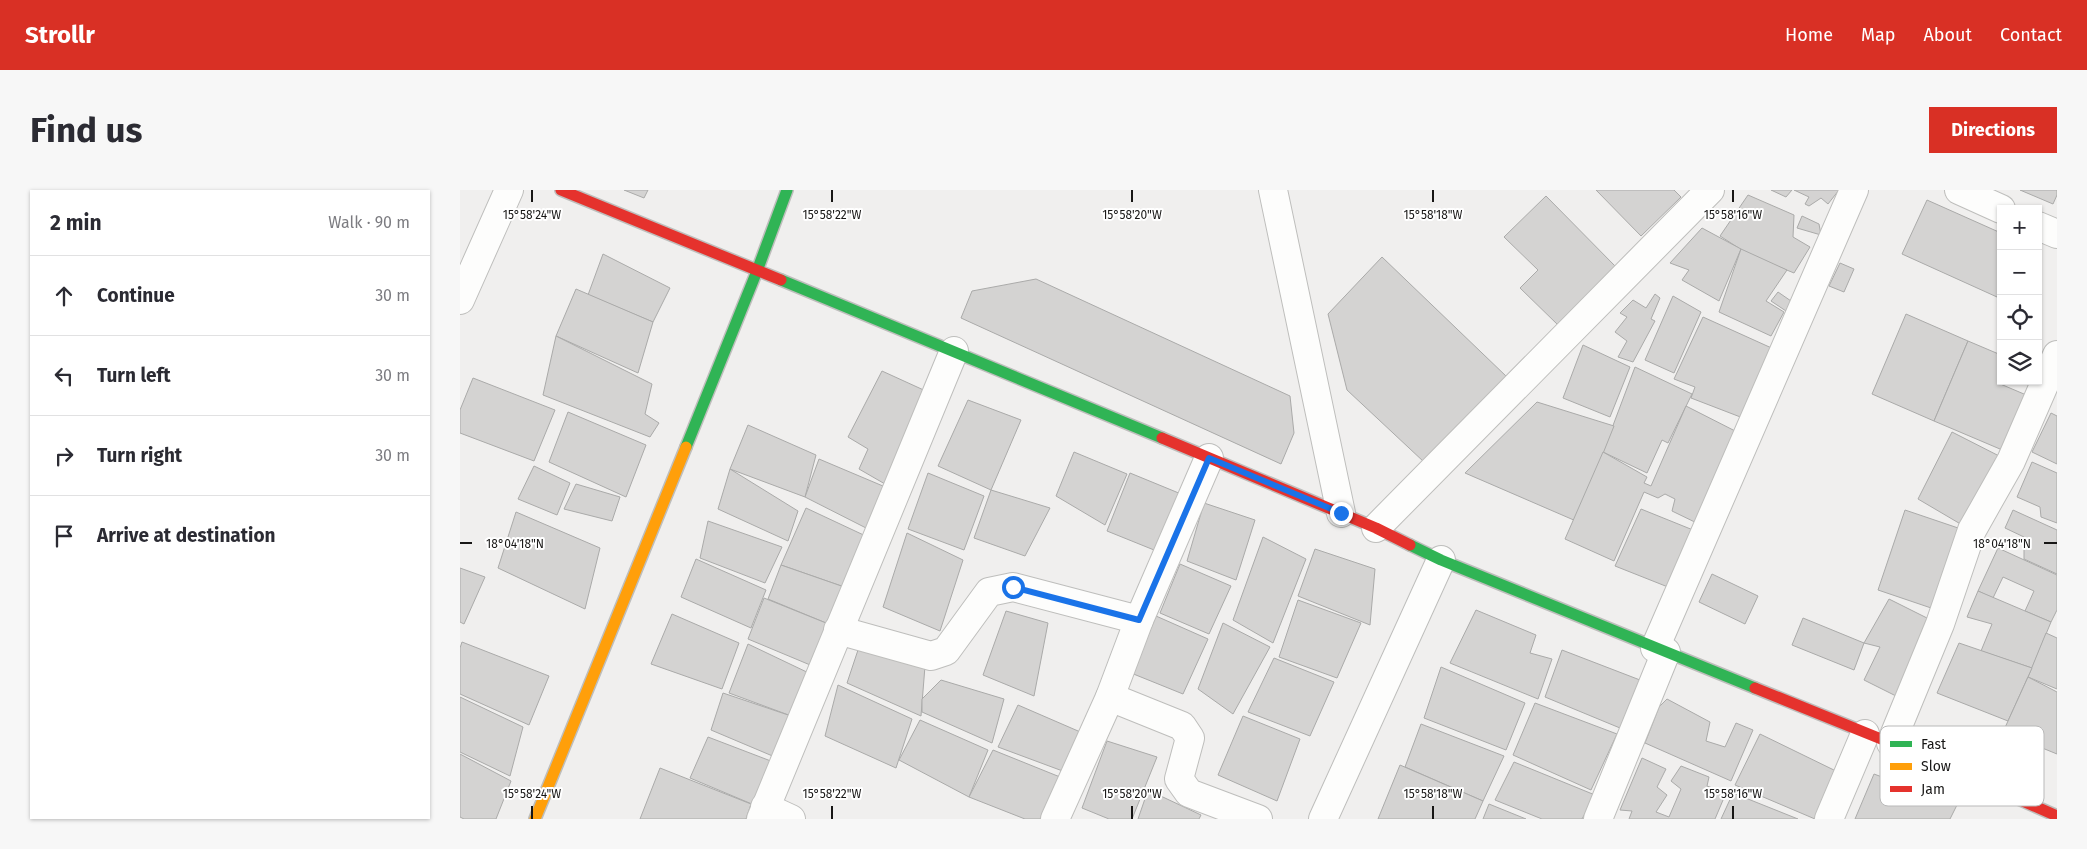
<!DOCTYPE html>
<meta charset="utf-8">
<style>
body{margin:0;font-family:"Fira Sans",sans-serif;background:#f7f7f7;color:#2b2b33}
.controls{position:absolute;right:15px;top:15px;display:grid;overflow:hidden;border-radius:0px;box-shadow:0 1px 4px #0004}
.controls button{width:45px;height:45px;display:grid;place-items:center;padding:0;border:0;border-bottom:1px solid #e1e1e2;background:#fff;color:#2b2b33;font:25px sans-serif}
.stop{position:absolute;width:15px;height:15px;margin:-11px;border:4px solid #1a73e8;border-radius:50%;background:#fff}
.stop.end{background:#1a73e8;border-color:#fff;box-shadow:0 1px 5px #0008}
.list{margin:0;padding:0;list-style:none}
h2{display:flex;justify-content:space-between;align-items:center;height:65px;margin:0;padding:0 20px;font-size:21px}
h2 small{font-size:16px;font-weight:400;color:#7c7c81}
.list li{display:grid;grid-template-columns:32px 1fr auto;gap:15px;align-items:center;box-sizing:border-box;height:80px;padding:0 20px;border-top:1px solid #e1e1e2}
.list b{display:block;font-size:19px;white-space:nowrap}
.list em{font-size:16px;font-style:normal;color:#7c7c81}
.icon{flex:none;width:28px;height:28px;fill:none;stroke:currentColor;stroke-width:2;stroke-linecap:round;stroke-linejoin:round}
.map{position:relative;flex:none;width:1597px;height:629px;overflow:hidden;border-radius:0px}
header{display:flex;align-items:center;gap:30px;box-sizing:border-box;height:70px;padding:0 25px;background:#d93025;color:#fff}
header strong{font-size:24px}
nav{display:flex;gap:28px;margin-inline-start:auto;font-size:18px}
.intro{display:flex;align-items:center;justify-content:space-between;box-sizing:border-box;height:120px;padding:0 30px}
h1{margin:0;font-size:35px}
.button{padding:12px 22px;border-radius:0px;background:#d93025;color:#fff;font-size:18px;font-weight:700}
main{display:flex;gap:30px;padding:0 30px}
aside{flex:1;background:#fff;border-radius:0px;box-shadow:0 1px 4px #0004}
.map>svg:first-child{display:block}
.building{fill:#d4d3d2;stroke:#aaaaa9}
.lines{fill:none;stroke-linecap:round;stroke-linejoin:round}
.street-casing{stroke:#bebebc;stroke-width:30}
.fast-casing{stroke:#bebebc;stroke-width:14}
.slow-casing{stroke:#bebebc;stroke-width:14}
.jam-casing{stroke:#bebebc;stroke-width:14}
.street{stroke:#fdfdfc;stroke-width:28}
.fast{stroke:#30b455;stroke-width:11}
.slow{stroke:#ff9f0a;stroke-width:11}
.jam{stroke:#e5322d;stroke-width:11}
.route{stroke:#1a73e8;stroke-width:6}
.ticks{fill:none;stroke:#171615;stroke-width:2}
.key{fill:#fff;stroke:#b9b9b9;stroke-width:1}
.key-label{font-size:14px;fill:#171615}
.ticks-label{font-size:12px;text-anchor:middle;fill:#171615;stroke:#fff;stroke-width:4;stroke-linejoin:round;paint-order:stroke}
</style>
<header>
<strong>Strollr</strong>
<nav><a>Home</a><a>Map</a><a>About</a><a>Contact</a></nav>
</header>
<div class="intro"><h1>Find us</h1><a class="button">Directions</a></div>
<main>
<aside>
<h2>2 min<small>Walk · 90 m</small></h2>
<ul class="list">
<li><svg class="icon" aria-label="ahead" viewBox="0 0 24 24"><path d="M12 20V5M6 11l6-6 6 6"/></svg><div><b>Continue</b></div><em>30 m</em></li>
<li><svg class="icon" aria-label="left" viewBox="0 0 24 24"><path d="M17 20v-9H6M10 6l-5 5 5 5"/></svg><div><b>Turn left</b></div><em>30 m</em></li>
<li><svg class="icon" aria-label="right" viewBox="0 0 24 24"><path d="M7 20v-9h11M14 6l5 5-5 5"/></svg><div><b>Turn right</b></div><em>30 m</em></li>
<li><svg class="icon" aria-label="arrive" viewBox="0 0 24 24"><path d="M6 21V4h12l-3 4 3 4H6"/></svg><div><b>Arrive at destination</b></div></li>
</ul>
</aside>
<div class="map">
<svg width="1597" height="629" viewBox="0 0 1597 629">
<rect width="100%" height="100%" fill="#f0efee"/>
<g class="building">
<path d="M164,0H188L184,8Z"/>
<path d="M1136,0H1214L1221,7L1181,46Z"/>
<path d="M1311,0H1332L1326,7Z"/>
<path d="M1334,0H1379L1368,14L1361,8L1349,16L1345,14L1349,7Z"/>
<path d="M1560,0H1597V5L1593,14Z"/>
<path d="M1288,5L1334,25L1333,47L1350,57L1334,83L1288,64L1260,46Z"/>
<path d="M1086,6L1156,77L1098,135L1060,98L1078,80L1044,47Z"/>
<path d="M1467,10L1541,43V100L1537,107L1442,64Z"/>
<path d="M1342,26L1359,34L1361,45L1337,38Z"/>
<path d="M1242,38L1281,59L1259,111L1222,90L1229,80L1210,73Z"/>
<path d="M1281,59L1327,80L1306,111L1324,122L1311,146L1259,122Z"/>
<path d="M143,64L210,98L193,132L128,105Z"/>
<path d="M922,67L1047,187L964,272L887,200L868,124Z"/>
<path d="M1380,73L1394,79L1384,102L1369,96Z"/>
<path d="M576,89L830,206L834,243L821,274L501,128L512,101Z"/>
<path d="M116,99L193,132L178,183L96,146Z"/>
<path d="M1318,102L1331,111L1326,121L1311,111Z"/>
<path d="M1195,104L1200,108L1191,129L1195,131L1173,172L1158,167L1167,151L1155,142L1167,127L1160,123L1173,110L1186,118Z"/>
<path d="M1213,106L1241,122L1214,183L1185,170Z"/>
<path d="M1446,124L1508,151L1474,231L1412,204Z"/>
<path d="M1243,127L1316,160L1283,228L1231,208L1235,197L1214,189Z"/>
<path d="M96,146L192,194L185,224L199,233L190,247L83,205Z"/>
<path d="M1508,151L1541,165V187L1538,193L1571,207L1547,262L1474,231Z"/>
<path d="M1123,155L1170,177L1150,227L1103,208Z"/>
<path d="M1175,177L1232,204L1208,253L1202,250L1187,283L1143,262Z"/>
<path d="M422,181L468,202L425,294L399,279L408,259L388,247Z"/>
<path d="M13,188L95,220L74,271L0,243V220Z"/>
<path d="M508,210L561,230L531,300L478,276Z"/>
<path d="M1077,212L1154,236L1116,331L1005,283Z"/>
<path d="M1226,216L1283,245L1243,336L1212,321L1215,309L1205,304L1198,308L1184,302L1154,371L1105,349L1143,262L1187,287L1184,293L1191,296Z"/>
<path d="M108,222L186,255L166,307L89,272Z"/>
<path d="M1591,223L1597,226V274L1572,262Z"/>
<path d="M288,235L356,265L345,307L270,279Z"/>
<path d="M1492,242L1547,270L1509,339L1458,309Z"/>
<path d="M614,262L667,284L645,335L596,306Z"/>
<path d="M359,269L430,299L410,340L345,307Z"/>
<path d="M1572,272L1597,283V333L1581,327L1580,317L1557,307Z"/>
<path d="M74,276L110,293L97,325L58,309Z"/>
<path d="M270,279L338,321L328,351L258,319Z"/>
<path d="M468,283L524,306L504,360L448,339Z"/>
<path d="M670,283L726,306L699,362L647,341Z"/>
<path d="M116,294L160,307L152,331L104,319Z"/>
<path d="M531,300L590,318L565,366L514,348Z"/>
<path d="M744,313L795,330L776,390L727,371Z"/>
<path d="M346,318L410,348L390,399L321,375Z"/>
<path d="M1181,319L1238,342L1213,399L1155,376Z"/>
<path d="M1445,320L1507,341L1480,421L1418,400Z"/>
<path d="M1553,320L1597,340V384L1564,369V347L1545,338Z"/>
<path d="M56,322L140,358L125,419L38,378Z"/>
<path d="M248,331L322,357L305,393L240,368Z"/>
<path d="M447,343L503,370L480,441L423,417Z"/>
<path d="M803,347L846,369L813,453L773,430Z"/>
<path d="M1538,358L1597,385V420L1591,432L1565,421L1574,401L1543,387L1533,408L1518,401Z"/>
<path d="M855,359L915,379L910,435L838,406Z"/>
<path d="M236,369L306,400L291,438L221,407Z"/>
<path d="M720,374L771,396L749,444L700,423Z"/>
<path d="M321,375L390,399L371,435L308,409Z"/>
<path d="M0,378L25,387L4,434L0,432Z"/>
<path d="M1252,384L1298,406L1285,434L1239,412Z"/>
<path d="M1518,401L1591,432L1572,478L1521,461L1532,434L1507,427Z"/>
<path d="M304,408L371,435L355,477L288,449Z"/>
<path d="M1429,409L1479,434L1442,509L1404,490L1420,457L1404,453Z"/>
<path d="M838,410L901,433L877,488L819,467Z"/>
<path d="M1016,420L1076,445L1070,463L1092,469L1078,509L990,473Z"/>
<path d="M546,421L588,433L574,506L523,485Z"/>
<path d="M212,424L279,453L262,499L191,474Z"/>
<path d="M696,426L748,449L723,504L671,483Z"/>
<path d="M1343,428L1404,453L1394,480L1332,455Z"/>
<path d="M763,433L810,457L773,524L738,499Z"/>
<path d="M1586,443L1597,448V499L1568,487Z"/>
<path d="M401,451L465,476L461,526L387,493Z"/>
<path d="M2,452L89,486L69,535L0,504V458Z"/>
<path d="M1499,453L1572,478L1548,531L1477,503Z"/>
<path d="M288,454L353,485L334,527L269,503Z"/>
<path d="M1102,460L1180,490L1160,538L1085,507Z"/>
<path d="M814,468L874,492L850,546L788,522Z"/>
<path d="M981,477L1065,513L1046,560L964,528Z"/>
<path d="M1568,487L1597,502V564L1543,542Z"/>
<path d="M481,490L544,509L532,553L462,522V509Z"/>
<path d="M378,495L452,529L436,578L365,546Z"/>
<path d="M263,503L334,527L322,570L251,540Z"/>
<path d="M0,507L63,537L50,586L0,562Z"/>
<path d="M1207,509L1250,532L1246,551L1265,557L1276,533L1293,540L1271,591L1185,553L1199,517Z"/>
<path d="M1075,513L1157,544L1131,600L1053,565Z"/>
<path d="M558,515L625,544L608,583L538,557Z"/>
<path d="M783,526L840,549L817,611L758,585Z"/>
<path d="M460,530L528,560L509,607L439,570Z"/>
<path d="M961,534L1044,566L1023,611L945,577Z"/>
<path d="M1300,544L1378,582L1355,629L1275,595Z"/>
<path d="M248,547L316,573L299,617L230,588Z"/>
<path d="M647,551L697,567L672,629H649L622,618Z"/>
<path d="M533,560L605,589L589,629H565L509,607Z"/>
<path d="M0,564L51,591L36,629H4L0,627Z"/>
<path d="M1182,568L1206,579L1197,597L1207,605L1196,622L1209,627L1221,599L1211,591L1221,576L1249,587L1247,596L1266,603L1255,629H1169L1172,621L1160,620Z"/>
<path d="M1054,572L1135,605L1122,629H1082L1035,610Z"/>
<path d="M940,575L1023,611L1015,629H918Z"/>
<path d="M200,578L291,614L286,629H180Z"/>
<path d="M1414,584L1497,615L1490,629H1395Z"/>
<path d="M688,600L741,625L739,629H678Z"/>
<path d="M1273,603L1338,629H1261Z"/>
<path d="M1029,614L1066,629H1023Z"/>
</g>
<g class="lines">
<g class="street-casing">
<g id="street">
<path d="M813,0L881,323"/>
<path d="M1499,0L1541,19"/>
<path d="M1578,36L1597,44"/>
<path d="M0,110L49,0"/>
<path d="M916,338L1250,0"/>
<path d="M378,440L471,466L486,461L529,402L553,397L679,430"/>
<path d="M1195,458L1394,0"/>
<path d="M650,507L722,536L730,548L719,589L729,603L798,629"/>
<path d="M1431,553L1480,434L1512,340L1551,271L1597,165"/>
<path d="M305,617L331,629"/>
<path d="M301,629L494,161"/>
<path d="M595,629L650,507L679,430L749,268"/>
<path d="M863,629L981,370"/>
<path d="M1138,629L1206,462"/>
<path d="M1369,629L1405,544"/>
</g>
</g>
<g class="fast-casing">
<g id="fast">
<path d="M321,90L702,248"/>
<path d="M226,257L297,81L327,0"/>
<path d="M950,355L981,370L1295,498"/>
</g>
</g>
<g class="slow-casing">
<path id="slow" d="M75,629L226,257"/>
</g>
<g class="jam-casing">
<g id="jam">
<path d="M101,0L321,90"/>
<path d="M702,248L916,338L950,355"/>
<path d="M1295,498L1431,553L1597,626"/>
</g>
</g>
<use href="#street" class="street"/>
<use href="#fast" class="fast"/>
<use href="#slow" class="slow"/>
<use href="#jam" class="jam"/>
</g>
<g class="lines">
<path class="route" d="M553,397L679,430L749,268L881,323"/>
</g>
<path class="ticks" d="M72,0V12M372,0V12M672,0V12M973,0V12M1273,0V12M0,353H12M1584,353H1597M72,616V629M372,616V629M672,616V629M973,616V629M1273,616V629"/>
<rect x="1420" y="536" width="164" height="80" rx="8" class="key"/>
<rect x="1430" y="551" width="22" height="6" fill="#30b455"/>
<rect x="1430" y="573" width="22" height="7" fill="#ff9f0a"/>
<rect x="1430" y="596" width="22" height="6" fill="#e5322d"/>
<g class="key-label">
<text x="1461" y="559">Fast</text>
<text x="1461" y="581">Slow</text>
<text x="1461" y="604">Jam</text>
</g>
<g class="ticks-label">
<text x="72" y="29">15°58'24"W</text>
<text x="372" y="29">15°58'22"W</text>
<text x="672" y="29">15°58'20"W</text>
<text x="973" y="29">15°58'18"W</text>
<text x="1273" y="29">15°58'16"W</text>
<text x="55" y="358">18°04'18"N</text>
<text x="1542" y="358">18°04'18"N</text>
<text x="72" y="608">15°58'24"W</text>
<text x="372" y="608">15°58'22"W</text>
<text x="672" y="608">15°58'20"W</text>
<text x="973" y="608">15°58'18"W</text>
<text x="1273" y="608">15°58'16"W</text>
</g>
</svg>
<div class="controls">
<button>+</button>
<button>−</button>
<button><svg class="icon" aria-label="locate" viewBox="0 0 24 24"><circle cx="12" cy="12" r="6"/><path d="M12 2v4M12 18v4M2 12h4M18 12h4"/></svg></button>
<button><svg class="icon" aria-label="layers" viewBox="0 0 24 24"><path d="M12 4l9 5-9 5-9-5zM3 14l9 5 9-5"/></svg></button>
</div>
<div class="stop" style="left:553px;top:397px"></div>
<div class="stop end" style="left:881px;top:323px"></div>
</div>
</main>
